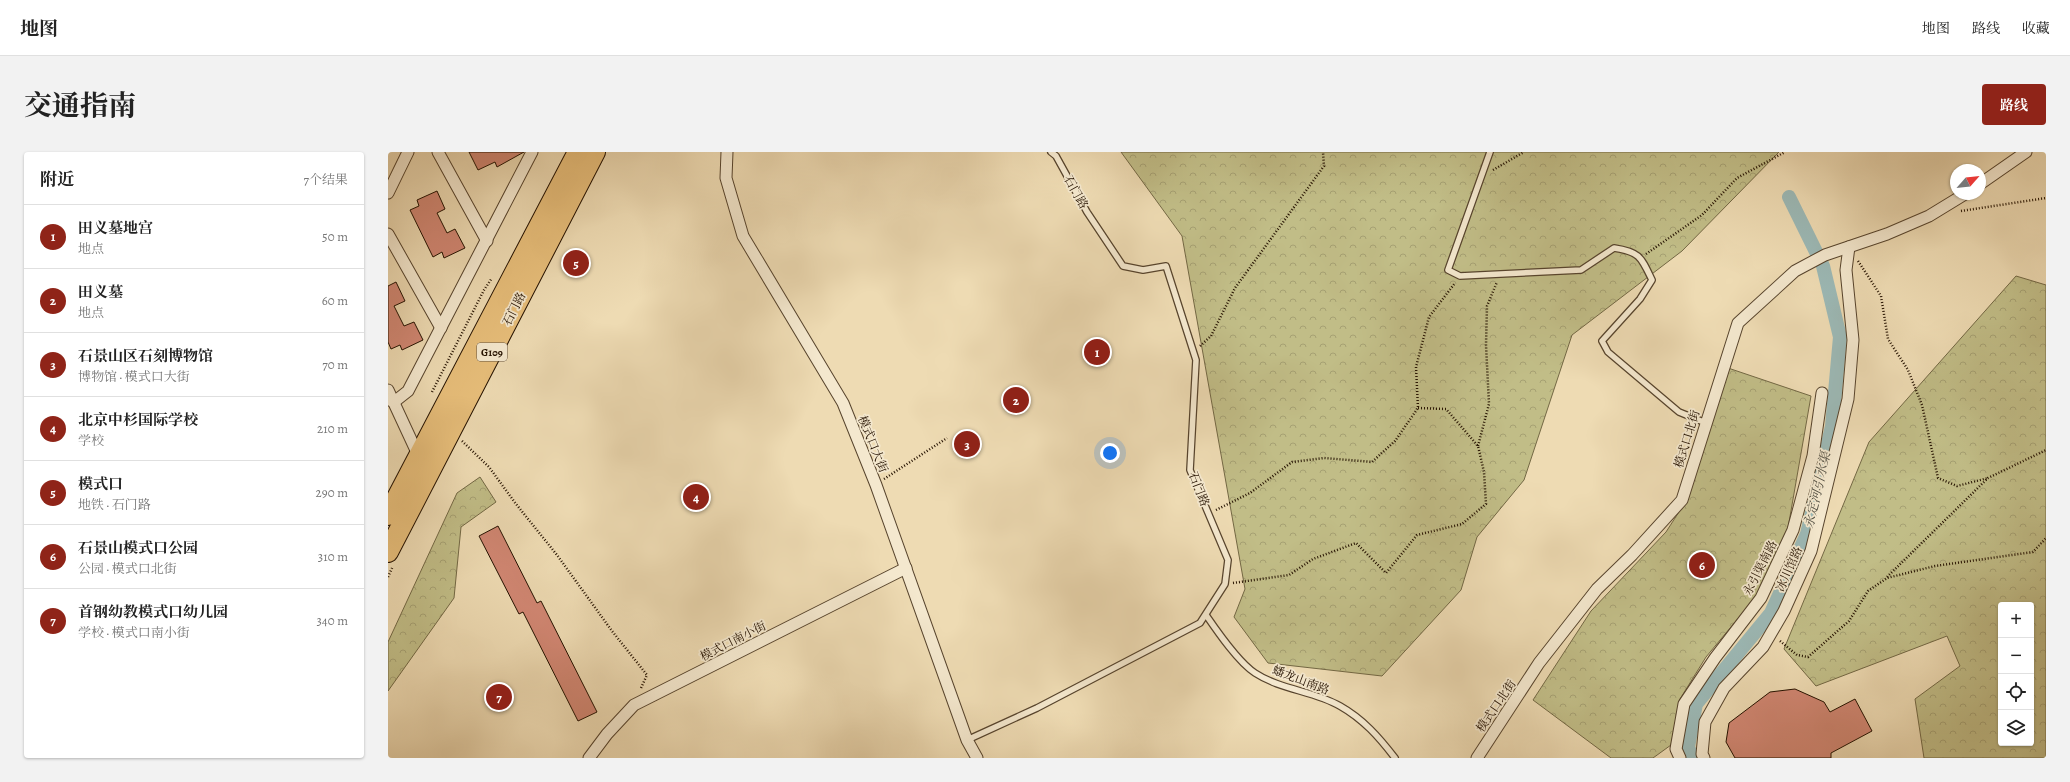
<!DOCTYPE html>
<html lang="zh">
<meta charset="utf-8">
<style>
body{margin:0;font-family:Alegreya,"Noto Serif SC",serif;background:#f2f2f2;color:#222}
.controls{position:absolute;right:12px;bottom:12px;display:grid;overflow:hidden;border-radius:4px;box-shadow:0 1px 3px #0004}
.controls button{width:36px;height:36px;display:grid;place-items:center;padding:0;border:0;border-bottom:1px solid #e0e0e0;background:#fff;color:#222;font:20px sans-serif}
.compass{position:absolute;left:1562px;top:12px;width:36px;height:36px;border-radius:50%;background:#fff;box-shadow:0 1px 3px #0004;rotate:63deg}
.you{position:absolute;left:722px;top:301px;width:14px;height:14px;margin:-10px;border:3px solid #fff;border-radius:50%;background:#1a73e8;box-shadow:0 0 0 6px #1a73e833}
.badge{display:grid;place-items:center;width:26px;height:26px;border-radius:50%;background:#8f2418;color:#fff;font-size:13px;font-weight:700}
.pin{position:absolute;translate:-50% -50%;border:2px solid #fff;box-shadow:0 1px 4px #0006}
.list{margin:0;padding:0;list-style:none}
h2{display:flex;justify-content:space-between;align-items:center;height:52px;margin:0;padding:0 16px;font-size:17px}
h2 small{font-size:13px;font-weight:400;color:#767676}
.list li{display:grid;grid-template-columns:26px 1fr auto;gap:12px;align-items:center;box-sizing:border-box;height:64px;padding:0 16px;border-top:1px solid #e0e0e0}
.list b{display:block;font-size:15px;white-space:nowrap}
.list p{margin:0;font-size:13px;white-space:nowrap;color:#767676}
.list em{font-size:13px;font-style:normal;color:#767676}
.icon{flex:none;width:22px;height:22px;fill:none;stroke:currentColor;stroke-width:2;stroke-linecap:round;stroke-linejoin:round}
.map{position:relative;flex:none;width:1658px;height:606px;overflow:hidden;border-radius:4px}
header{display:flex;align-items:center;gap:24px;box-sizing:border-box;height:56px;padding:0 20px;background:#fff;border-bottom:1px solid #e0e0e0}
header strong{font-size:19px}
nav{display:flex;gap:22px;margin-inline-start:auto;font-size:14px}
.intro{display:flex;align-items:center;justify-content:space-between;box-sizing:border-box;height:96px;padding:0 24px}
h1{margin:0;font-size:28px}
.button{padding:10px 18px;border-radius:4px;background:#8f2418;color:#fff;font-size:14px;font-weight:700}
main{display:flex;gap:24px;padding:0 24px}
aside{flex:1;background:#fff;border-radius:4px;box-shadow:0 1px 3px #0004}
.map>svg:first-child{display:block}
.forest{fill:url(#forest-crowns);stroke:#736844;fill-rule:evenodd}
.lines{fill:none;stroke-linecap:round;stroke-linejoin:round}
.canal{stroke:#9cb9b6;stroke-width:14}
.building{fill:#d18773;stroke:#251200}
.lane-casing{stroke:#57442d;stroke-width:8}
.street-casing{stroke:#57442d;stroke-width:13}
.highway-casing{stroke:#251200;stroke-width:22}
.path{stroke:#251200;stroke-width:2.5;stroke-dasharray:1 2;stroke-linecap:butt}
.lane{stroke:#f4e8ce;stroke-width:5.5}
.street{stroke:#f4e8ce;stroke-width:11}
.highway{stroke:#e7be7a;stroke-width:20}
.labels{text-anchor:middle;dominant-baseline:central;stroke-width:3.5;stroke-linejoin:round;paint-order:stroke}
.shield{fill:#f4e8ce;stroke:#63523e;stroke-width:1}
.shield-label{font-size:11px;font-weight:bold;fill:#251200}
.street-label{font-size:12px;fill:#251200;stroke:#f4e8ce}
.water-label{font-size:13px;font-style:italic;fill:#4f4c40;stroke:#f4e8ce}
</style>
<header>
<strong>地图</strong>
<nav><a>地图</a><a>路线</a><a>收藏</a></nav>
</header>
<div class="intro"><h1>交通指南</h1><a class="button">路线</a></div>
<main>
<aside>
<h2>附近<small>7个结果</small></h2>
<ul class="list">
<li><span class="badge">1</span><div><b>田义墓地宫</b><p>地点</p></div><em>50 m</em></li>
<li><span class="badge">2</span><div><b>田义墓</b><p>地点</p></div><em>60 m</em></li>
<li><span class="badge">3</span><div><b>石景山区石刻博物馆</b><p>博物馆 · 模式口大街</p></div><em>70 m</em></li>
<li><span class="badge">4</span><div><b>北京中杉国际学校</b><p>学校</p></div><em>210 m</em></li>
<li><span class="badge">5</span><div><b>模式口</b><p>地铁 · 石门路</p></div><em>290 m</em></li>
<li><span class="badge">6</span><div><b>石景山模式口公园</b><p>公园 · 模式口北街</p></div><em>310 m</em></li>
<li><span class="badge">7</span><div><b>首钢幼教模式口幼儿园</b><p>学校 · 模式口南小街</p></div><em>340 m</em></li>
</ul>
</aside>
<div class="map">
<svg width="1658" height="606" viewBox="0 0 1658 606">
<defs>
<pattern id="forest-crowns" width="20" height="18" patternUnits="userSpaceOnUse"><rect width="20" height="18" fill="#c1bd87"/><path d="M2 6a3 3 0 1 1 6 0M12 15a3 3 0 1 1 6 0" fill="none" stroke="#a6a173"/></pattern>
</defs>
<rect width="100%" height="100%" fill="#eedbb3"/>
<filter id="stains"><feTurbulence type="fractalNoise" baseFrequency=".005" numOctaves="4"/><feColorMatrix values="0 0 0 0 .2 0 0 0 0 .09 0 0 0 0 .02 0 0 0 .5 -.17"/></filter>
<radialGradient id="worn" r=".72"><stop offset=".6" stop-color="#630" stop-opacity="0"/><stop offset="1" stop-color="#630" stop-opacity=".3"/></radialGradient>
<g class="forest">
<path d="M733,0H1391L1294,99L1184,183L1136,328L1089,385L1073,438L994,524L880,511L846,465L857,437L794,84Z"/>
<path d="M1628,124L1658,133V606H1536L1527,547L1572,514L1559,484L1428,534L1396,497L1481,290ZM1613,453H1643V591H1613Z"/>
<path d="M1340,216L1423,244L1400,376L1367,446L1318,505L1292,547L1283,593L1265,606H1223L1145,548L1203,459L1278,380L1298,349Z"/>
<path d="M92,325L108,350L73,375L66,446L0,539V490L69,341Z"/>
</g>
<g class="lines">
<path class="canal" d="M1304,606L1300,595L1308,552L1383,461L1419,382L1444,274L1452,185L1435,114L1401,45"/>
</g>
<g class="building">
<path d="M81,0H136L109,15L107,10L90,18Z"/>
<path d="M49,39L57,57L49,61L59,81L67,77L77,96L56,106L54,100L45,105L22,58L31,54L29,48Z"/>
<path d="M8,130L17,149L6,154L16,174L26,170L35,188L14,198L12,193L3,197L0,190V134Z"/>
<path d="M110,374L149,451L153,449L209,560L190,569L135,460L131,462L91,384Z"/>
<path d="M1407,537L1436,550L1442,560L1467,547L1484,579L1443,601V606H1347L1338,590L1341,571L1382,540Z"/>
</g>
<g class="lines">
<g class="lane-casing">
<g id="lane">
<path d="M1102,0L1060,118L1072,124L1193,118L1226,96C1252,100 1253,105 1264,128L1252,147L1214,189L1220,200L1291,260L1318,271"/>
<path d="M818,463C829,479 850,510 867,521C893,538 926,539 952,554C975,567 991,585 1007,606"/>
<path d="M579,588L649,556L812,471L837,432L840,408L802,318L808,208L778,114L755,118L735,114L699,60L668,4L663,0"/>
</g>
</g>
<g class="street-casing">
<g id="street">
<path d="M50,0L99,89"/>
<path d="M339,0L338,26L355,84L455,251L488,333L579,588L589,606"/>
<path d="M1592,32L1638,0"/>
<path d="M0,41L20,0"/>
<path d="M0,82L53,176"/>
<path d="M0,238L32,307"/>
<path d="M0,247L6,250L20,239L144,0"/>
<path d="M201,606L219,582L246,553L518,416"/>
<path d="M1089,606L1151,511L1209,437L1244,403L1294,348L1350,171L1407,119L1437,103L1499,82L1541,64L1577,42"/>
<path d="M1292,606L1288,597L1296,552L1327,506L1373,446L1405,378L1425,304L1434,241"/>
<path d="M1316,606L1314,602L1317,570L1336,536L1375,495L1396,459L1423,399L1460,247L1465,188L1458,118L1461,95"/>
</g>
</g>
<g class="highway-casing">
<g id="highway">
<path d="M0,363L190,0"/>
<path d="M0,400L207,0"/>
</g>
</g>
<g class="path">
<path d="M1105,18L1136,0"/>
<path d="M1573,59L1658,46"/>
<path d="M1258,102L1314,63L1349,26L1397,0"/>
<path d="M1470,109L1493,144L1500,187L1520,218L1534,253L1550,326L1569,334L1600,326"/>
<path d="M812,194L823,184L847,136L936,14L935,0"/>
<path d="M44,240L96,138L104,126"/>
<path d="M74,289L101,315L128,352L169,403L224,479L259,523L253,536"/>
<path d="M1090,294L1101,252L1098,193L1099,154L1109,130"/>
<path d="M496,327L559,286"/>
<path d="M828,358L862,341L904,310L936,306L984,310L1007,289L1030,256L1028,215L1041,165L1067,131"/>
<path d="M0,425L5,414"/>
<path d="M1499,425L1600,326L1658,298"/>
<path d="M845,431L901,423L925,407L968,391L998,421L1029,383L1074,372L1098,352L1096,320L1090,294L1058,257L1030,256"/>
<path d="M1392,489L1409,503L1420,505L1461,469L1480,439L1499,426L1547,414L1645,400L1658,386"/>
</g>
<use href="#lane" class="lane"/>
<use href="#street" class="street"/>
<use href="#highway" class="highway"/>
</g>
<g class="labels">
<rect class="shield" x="89" y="191" width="30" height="18" rx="3"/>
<g class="shield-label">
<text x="104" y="200">G109</text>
</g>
<g class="street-label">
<text transform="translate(688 40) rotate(61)">石门路</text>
<text transform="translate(126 157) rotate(-63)">石门路</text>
<text transform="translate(1299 287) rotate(-73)">模式口北街</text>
<text transform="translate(485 292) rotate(68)">模式口大街</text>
<text transform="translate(811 337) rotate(69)">石门路</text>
<text transform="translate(1372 416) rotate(-63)">永引渠南路</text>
<text transform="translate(1401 417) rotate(-66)">冰川馆路</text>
<text transform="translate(345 489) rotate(-27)">模式口南小街</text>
<text transform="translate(913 528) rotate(21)">蟠龙山南路</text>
<text transform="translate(1108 554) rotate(-56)">模式口北街</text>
</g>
<g class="water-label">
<text transform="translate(1429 338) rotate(-77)">永定河引水渠</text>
</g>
</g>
<rect width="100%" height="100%" filter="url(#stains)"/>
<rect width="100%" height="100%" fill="url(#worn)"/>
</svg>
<div class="controls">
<button>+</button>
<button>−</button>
<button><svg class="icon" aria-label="locate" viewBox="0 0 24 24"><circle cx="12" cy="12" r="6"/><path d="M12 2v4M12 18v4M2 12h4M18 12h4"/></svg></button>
<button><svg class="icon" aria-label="layers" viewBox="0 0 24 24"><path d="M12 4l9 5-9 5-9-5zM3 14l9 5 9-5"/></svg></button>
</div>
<svg class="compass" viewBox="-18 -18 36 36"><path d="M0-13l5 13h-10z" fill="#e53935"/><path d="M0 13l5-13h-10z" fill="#767676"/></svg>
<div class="you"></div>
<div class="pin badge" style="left:709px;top:200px">1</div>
<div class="pin badge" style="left:628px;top:248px">2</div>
<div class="pin badge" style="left:579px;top:292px">3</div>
<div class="pin badge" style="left:308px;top:345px">4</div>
<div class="pin badge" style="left:188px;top:111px">5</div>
<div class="pin badge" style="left:1314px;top:413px">6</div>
<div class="pin badge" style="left:111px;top:545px">7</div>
</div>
</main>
